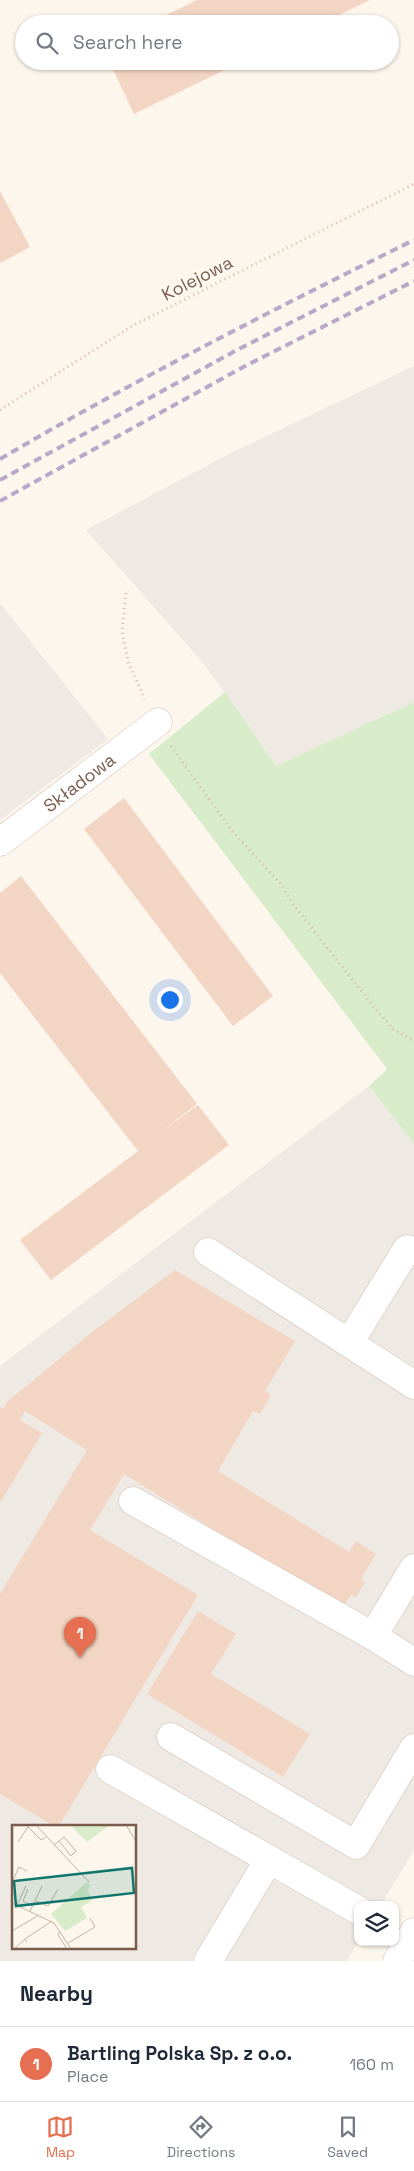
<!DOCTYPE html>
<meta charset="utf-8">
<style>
body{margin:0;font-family:"Space Grotesk",sans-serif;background:#f6f6f7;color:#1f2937}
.controls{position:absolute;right:15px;bottom:15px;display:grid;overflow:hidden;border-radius:10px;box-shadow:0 1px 4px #0004}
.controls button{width:45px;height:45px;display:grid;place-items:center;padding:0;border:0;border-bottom:1px solid #e0e1e3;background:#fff;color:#1f2937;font:25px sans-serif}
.you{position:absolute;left:169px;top:999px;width:18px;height:18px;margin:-12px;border:4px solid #fff;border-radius:50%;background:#1a73e8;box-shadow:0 0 0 8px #1a73e833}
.badge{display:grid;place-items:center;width:32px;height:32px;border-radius:50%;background:#e76f51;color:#fff;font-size:16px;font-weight:700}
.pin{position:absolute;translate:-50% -41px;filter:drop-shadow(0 1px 2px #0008)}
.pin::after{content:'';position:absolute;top:26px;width:18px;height:15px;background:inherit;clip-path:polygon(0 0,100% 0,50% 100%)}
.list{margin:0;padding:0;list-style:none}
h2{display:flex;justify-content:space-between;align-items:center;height:65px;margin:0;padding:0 20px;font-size:21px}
h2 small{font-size:16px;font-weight:400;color:#747a83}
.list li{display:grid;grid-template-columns:32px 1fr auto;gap:15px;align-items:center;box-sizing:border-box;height:75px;padding:0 20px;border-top:1px solid #e0e1e3}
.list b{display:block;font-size:19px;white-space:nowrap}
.list p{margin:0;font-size:16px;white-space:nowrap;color:#747a83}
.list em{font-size:16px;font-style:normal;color:#747a83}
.icon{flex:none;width:28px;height:28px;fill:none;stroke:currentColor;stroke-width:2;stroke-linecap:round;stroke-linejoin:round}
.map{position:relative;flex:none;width:414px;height:1961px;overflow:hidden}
.search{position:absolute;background:#fff;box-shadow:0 1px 4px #0004;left:15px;right:15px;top:15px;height:55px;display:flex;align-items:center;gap:12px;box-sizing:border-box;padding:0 18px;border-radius:28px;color:#747a83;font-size:19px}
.sheet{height:140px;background:#fff}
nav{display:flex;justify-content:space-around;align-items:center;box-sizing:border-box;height:70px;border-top:1px solid #e0e1e3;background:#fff;font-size:14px;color:#747a83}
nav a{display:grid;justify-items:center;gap:2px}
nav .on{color:#e76f51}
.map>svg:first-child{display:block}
.industrial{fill:#efe9e4;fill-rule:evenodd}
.green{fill:#d8ecc9}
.building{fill:#f3d5c3}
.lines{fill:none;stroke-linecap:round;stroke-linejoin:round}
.minor-casing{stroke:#d1beb0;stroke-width:29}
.path{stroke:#d9b8a5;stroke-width:3;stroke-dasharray:1 4;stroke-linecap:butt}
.minor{stroke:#fff;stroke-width:28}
.rail{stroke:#b9a8c9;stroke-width:4;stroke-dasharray:8 5;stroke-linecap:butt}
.labels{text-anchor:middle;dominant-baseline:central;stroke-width:4;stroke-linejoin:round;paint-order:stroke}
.street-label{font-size:18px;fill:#7a5c4d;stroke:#fffaf3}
.inset-road{fill:none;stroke:#c5b3a7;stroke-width:1}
.view{fill:#0f766e;fill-opacity:0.15;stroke:#0f766e;stroke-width:2.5}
.inset-edge{fill:none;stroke:#7a5c4d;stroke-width:2.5}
</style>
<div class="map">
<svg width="414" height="1961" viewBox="0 0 414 1961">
<rect width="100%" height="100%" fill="#fdf6ec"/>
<g class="industrial">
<path d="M414,366V702L276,766L204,664L86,530L229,454Z"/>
<path d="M0,603L108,739L0,820Z"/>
<path d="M369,1086L414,1144V1850L381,1905H358V1942L347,1961H0V1366ZM14,1826H135V1947H14Z"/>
</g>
<path class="green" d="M225,692L276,766L414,702V1144L369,1086L387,1069L149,754Z"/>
<g class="building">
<path d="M197,0H370L321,24H148Z"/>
<path d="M109,61H243L134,114Z"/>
<path d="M0,191L30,247L0,263Z"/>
<path d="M124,798L273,996L233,1026L84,829Z"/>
<path d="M21,876L197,1104L158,1134L198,1105L229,1145L51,1280L20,1240L138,1151L0,973V893Z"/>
<path d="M175,1270L295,1341L265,1391L271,1395L260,1414L253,1411L218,1471L349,1552L356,1541L376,1554L361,1579L365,1582L356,1597L351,1595L342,1609L124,1474L90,1530L198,1595L122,1721L123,1724L121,1723L59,1826H54L0,1794V1594L87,1450L25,1411L20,1420L42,1433L0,1503V1407L3,1409L8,1401L92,1332Z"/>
<path d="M198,1611L236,1634L211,1674L310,1734L283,1777L147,1694Z"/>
</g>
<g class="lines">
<g class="minor-casing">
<g id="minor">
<path id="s1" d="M0,842L158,722"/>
<path d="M208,1252L414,1385"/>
<path d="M349,1343L407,1249"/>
<path d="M133,1501L373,1636L414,1662"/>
<path d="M373,1636L414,1568"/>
<path d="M171,1737L356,1845L414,1748"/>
<path d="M110,1769L358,1910"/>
<path d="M208,1961L268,1861"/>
<path d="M397,1961L414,1932"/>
</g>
</g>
<g class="path">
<path d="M0,410L132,326L414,184"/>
<path d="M126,593L122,631L128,662L145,699"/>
<path d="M171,746L233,832L280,883L293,904L374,1007L393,1029L414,1041"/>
</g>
<use href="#minor" class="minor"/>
<g class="rail">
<path d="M0,459C135,380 274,309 414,240"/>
<path d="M0,480L237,350L414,260"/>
<path d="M0,501L247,365L414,281"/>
</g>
</g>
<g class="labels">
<g class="street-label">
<text transform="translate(197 278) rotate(-27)">Kolejowa</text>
<text stroke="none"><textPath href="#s1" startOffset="99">Składowa</textPath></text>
</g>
</g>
<g transform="translate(12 1825)">
<rect width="124" height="124" fill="#fdf6ec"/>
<path d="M58,0H95L96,1L75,17ZM75,57L79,61L75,65L81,75L69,82L75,93L53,106L39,89Z" fill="#d8ecc9"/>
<path class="inset-road" d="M14,0L29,15L34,12M24,0L77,57M114,0L124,16M6,17L16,2M42,20L52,12L64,26L59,31L47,16M0,57L7,42L15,46M16,64L11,76L21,81M24,76L36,81L46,64M0,78L42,98L59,124M5,80L14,61M18,86L30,61M0,106L27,90M48,106L46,110L55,124M13,114L40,96M56,118L83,102L78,93M2,124L13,114L15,117"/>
<path class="view" d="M120,43L122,68L4,81L2,56Z"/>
<rect width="124" height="124" class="inset-edge"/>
</g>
</svg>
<div class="controls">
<button><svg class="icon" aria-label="layers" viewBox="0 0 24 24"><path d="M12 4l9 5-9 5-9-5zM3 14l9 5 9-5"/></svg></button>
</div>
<div class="you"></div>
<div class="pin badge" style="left:80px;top:1658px">1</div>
<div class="search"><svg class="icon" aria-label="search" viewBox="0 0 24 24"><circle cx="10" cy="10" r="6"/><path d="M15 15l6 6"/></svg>Search here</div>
</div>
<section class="sheet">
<h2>Nearby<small></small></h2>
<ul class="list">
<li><span class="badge">1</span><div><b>Bartling Polska Sp. z o.o.</b><p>Place</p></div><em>160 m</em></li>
</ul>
</section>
<nav>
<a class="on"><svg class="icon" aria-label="map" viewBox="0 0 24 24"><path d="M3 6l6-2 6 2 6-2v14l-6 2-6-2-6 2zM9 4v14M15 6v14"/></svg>Map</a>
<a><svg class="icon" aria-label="directions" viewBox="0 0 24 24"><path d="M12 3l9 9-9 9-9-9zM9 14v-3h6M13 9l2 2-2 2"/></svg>Directions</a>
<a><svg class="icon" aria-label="saved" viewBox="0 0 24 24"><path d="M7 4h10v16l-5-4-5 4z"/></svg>Saved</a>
</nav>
